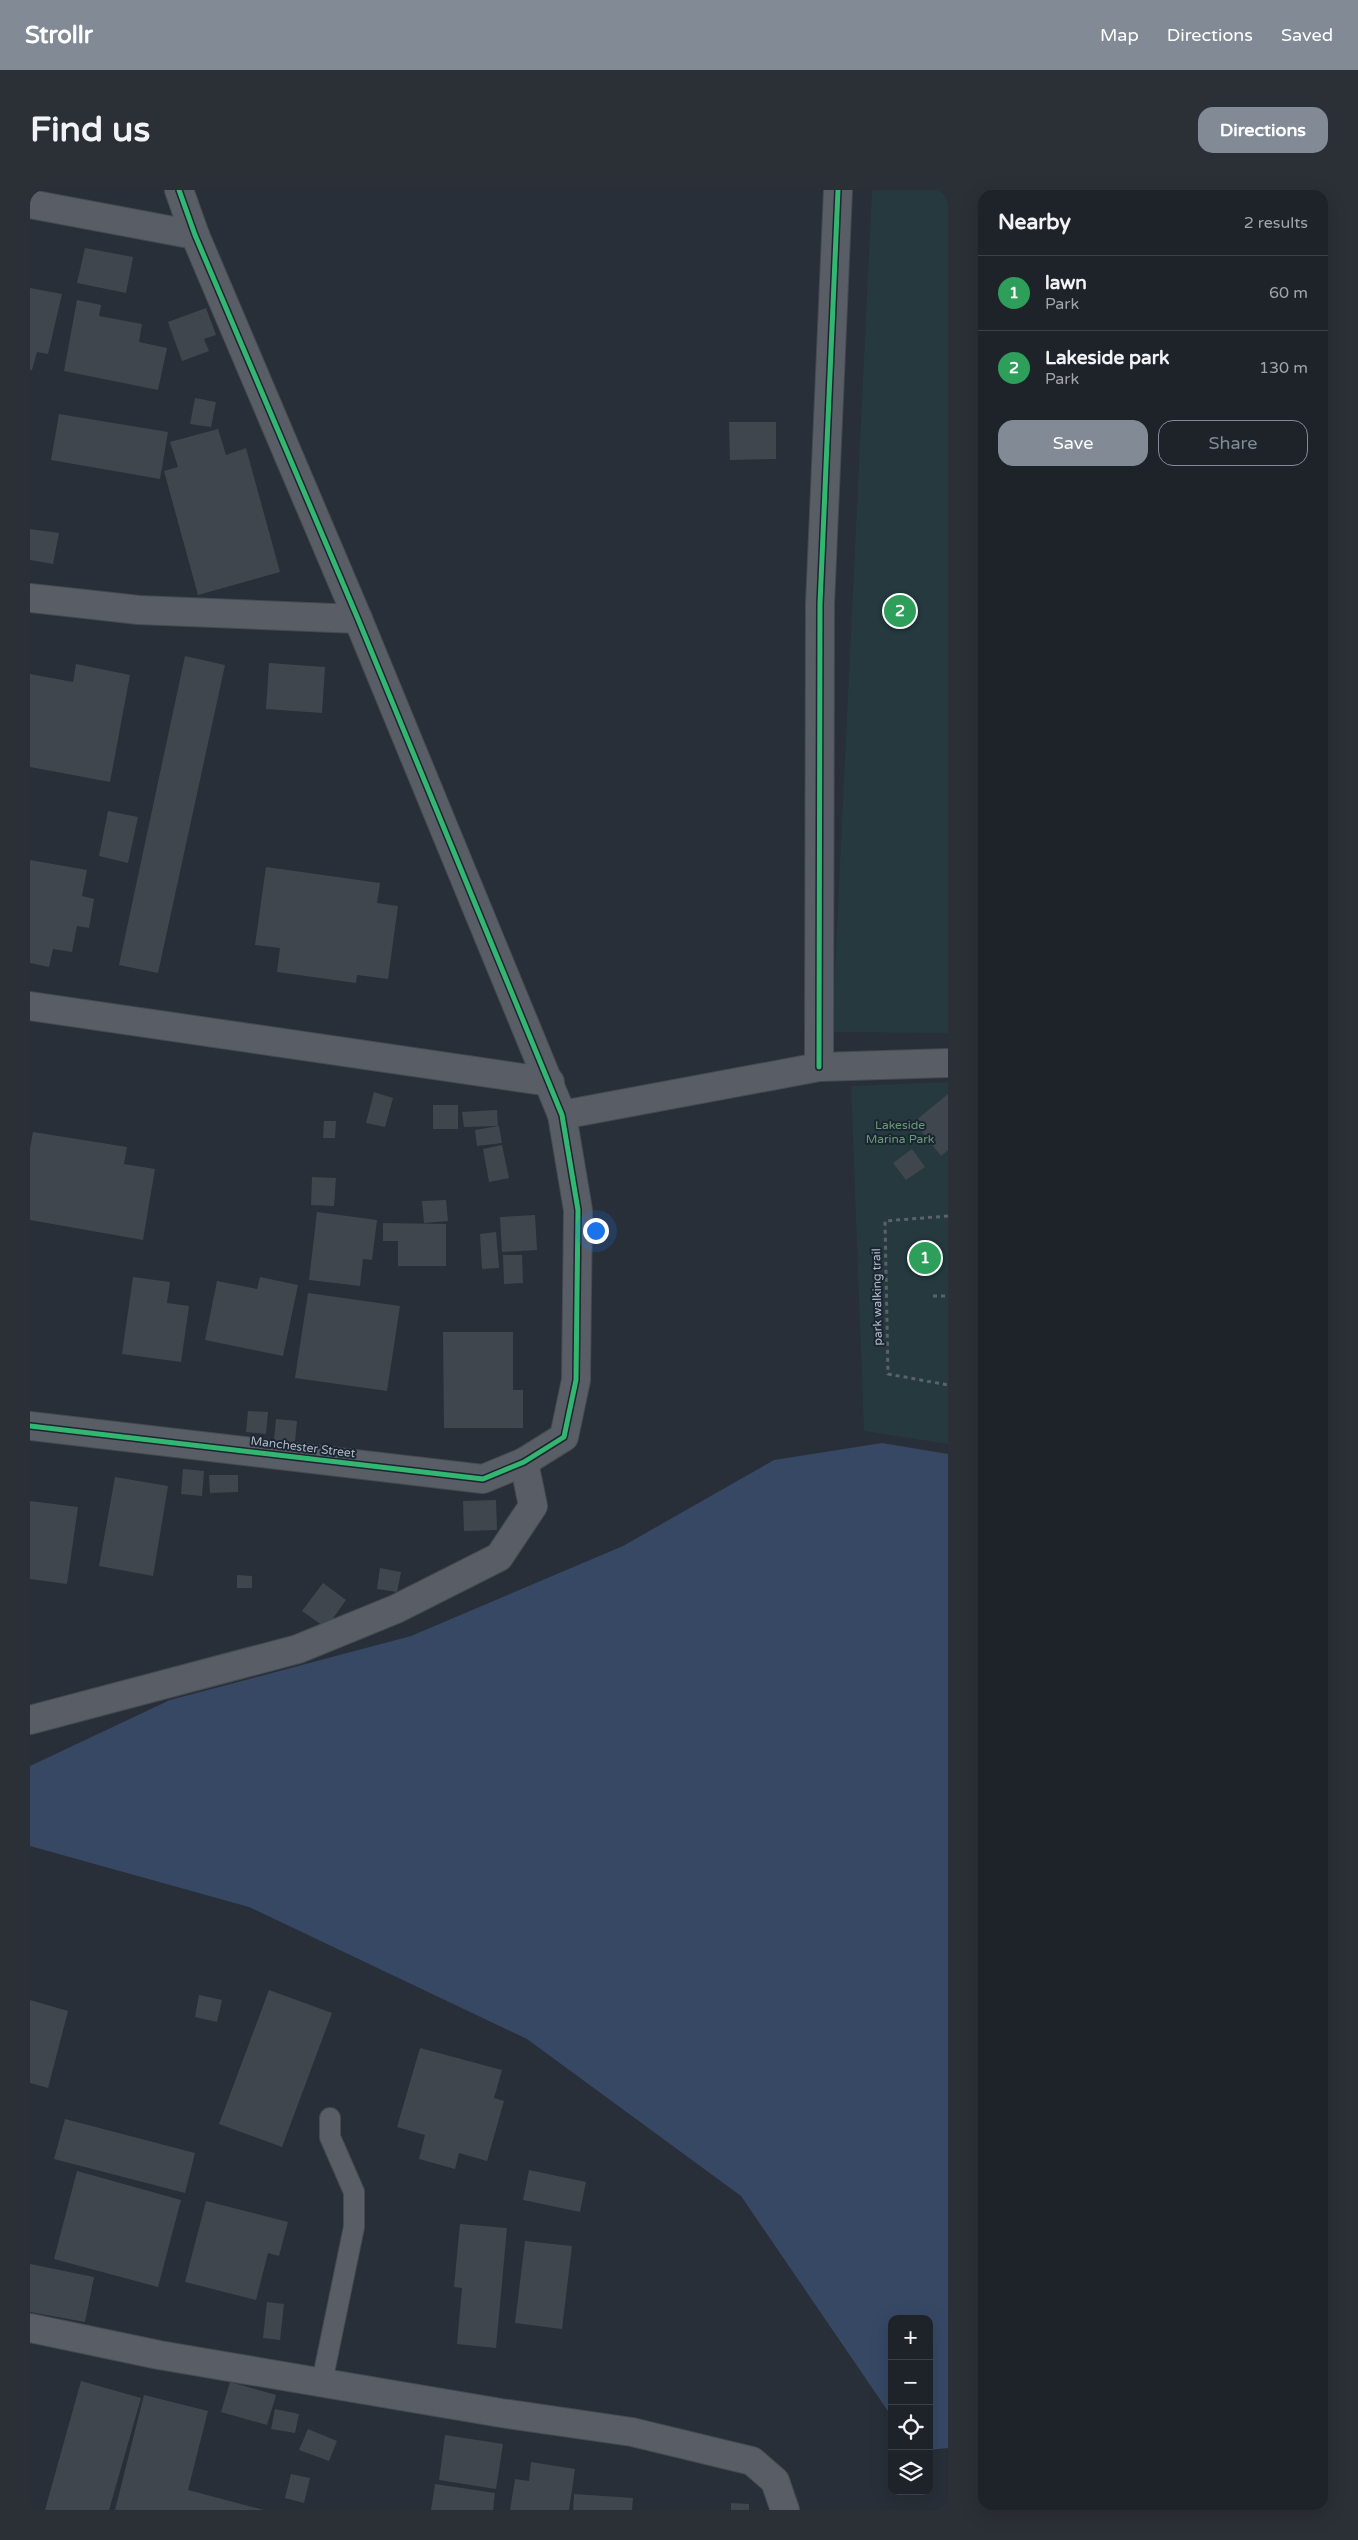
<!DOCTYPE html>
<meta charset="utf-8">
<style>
body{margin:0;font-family:"Varela Round",sans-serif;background:#2b2f36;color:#f1f3f6}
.controls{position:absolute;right:15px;bottom:15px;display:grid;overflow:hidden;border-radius:10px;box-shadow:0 5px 20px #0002}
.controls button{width:45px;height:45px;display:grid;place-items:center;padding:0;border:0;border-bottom:1px solid #3c4047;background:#1e232a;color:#f1f3f6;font:25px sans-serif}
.you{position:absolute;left:565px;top:1040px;width:18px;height:18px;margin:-12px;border:4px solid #fff;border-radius:50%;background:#1a73e8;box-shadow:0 0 0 8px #1a73e833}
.badge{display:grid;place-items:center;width:32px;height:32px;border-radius:50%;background:#828a96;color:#fff;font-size:16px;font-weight:700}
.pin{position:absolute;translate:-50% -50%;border:2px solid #fff;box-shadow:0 1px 5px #0006}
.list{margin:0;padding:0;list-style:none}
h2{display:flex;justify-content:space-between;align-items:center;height:65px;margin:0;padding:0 20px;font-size:21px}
h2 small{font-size:16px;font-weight:400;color:#a1a4a8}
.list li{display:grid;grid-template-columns:32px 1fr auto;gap:15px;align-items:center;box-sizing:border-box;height:75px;padding:0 20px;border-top:1px solid #3c4047}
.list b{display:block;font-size:19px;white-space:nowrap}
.list p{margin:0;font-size:16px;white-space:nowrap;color:#a1a4a8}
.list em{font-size:16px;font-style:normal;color:#a1a4a8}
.actions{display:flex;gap:10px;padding:15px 20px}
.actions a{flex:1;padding:11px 0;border:1px solid #828a96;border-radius:15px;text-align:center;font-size:18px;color:#828a96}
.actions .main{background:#828a96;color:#fff}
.icon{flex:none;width:28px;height:28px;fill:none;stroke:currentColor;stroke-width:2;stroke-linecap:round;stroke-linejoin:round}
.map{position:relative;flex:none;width:918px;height:2320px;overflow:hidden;border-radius:15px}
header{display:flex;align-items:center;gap:30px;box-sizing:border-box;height:70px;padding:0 25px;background:#828a96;color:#fff}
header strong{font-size:24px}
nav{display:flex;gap:28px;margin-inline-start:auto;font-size:18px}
.intro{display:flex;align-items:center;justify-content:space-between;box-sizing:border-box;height:120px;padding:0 30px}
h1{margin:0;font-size:35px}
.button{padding:12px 22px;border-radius:15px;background:#828a96;color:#fff;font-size:18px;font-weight:700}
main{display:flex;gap:30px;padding:0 30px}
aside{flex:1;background:#1e232a;border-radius:15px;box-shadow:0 5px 20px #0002}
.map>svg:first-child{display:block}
.green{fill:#25393e}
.water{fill:#364864}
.building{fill:#40464e}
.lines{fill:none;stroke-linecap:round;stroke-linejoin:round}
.service-casing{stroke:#454a51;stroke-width:22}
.minor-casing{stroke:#454a51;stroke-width:30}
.path{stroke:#5c6269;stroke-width:3;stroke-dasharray:4 4;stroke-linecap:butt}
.service{stroke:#595d65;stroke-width:20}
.minor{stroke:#595d65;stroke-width:28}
.cycleway-casing{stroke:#1c2532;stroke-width:8}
.cycleway{stroke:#33b770;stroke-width:5}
.labels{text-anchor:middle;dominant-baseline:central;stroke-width:4;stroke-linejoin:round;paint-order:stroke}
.park-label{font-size:12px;fill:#689b75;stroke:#1c2532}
.street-label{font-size:12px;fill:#b2bbc9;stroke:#1c2532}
</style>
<header>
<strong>Strollr</strong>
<nav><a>Map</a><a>Directions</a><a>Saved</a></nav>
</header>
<div class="intro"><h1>Find us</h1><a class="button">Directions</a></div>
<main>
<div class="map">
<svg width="918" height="2320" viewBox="0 0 918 2320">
<rect width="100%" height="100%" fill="#282f38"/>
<g class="green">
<path d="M842,0H918V843L802,842Z"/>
<path d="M918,892V1254L834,1241L821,896Z"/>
</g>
<path class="water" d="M852,1253L918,1264V2258L899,2260V2129H862V2227L711,2006L497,1849L219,1717L0,1656V1576L140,1510L381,1446L593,1356L744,1270Z"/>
<g class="building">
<path d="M55,58L103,67L96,103L47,93Z"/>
<path d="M0,98L32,104L18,164L7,162L2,180H0Z"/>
<path d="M47,110L71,115L69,126L112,134L109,152L137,158L128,200L34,181Z"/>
<path d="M176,118L186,145L174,149L179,161L152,171L138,132Z"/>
<path d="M165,208L186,212L181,237L160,234Z"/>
<path d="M29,224L138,242L130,289L21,270Z"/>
<path d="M699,232H746V269L700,270Z"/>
<path d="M188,239L196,265L216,258L250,382L168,405L134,281L148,277L140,252Z"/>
<path d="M0,339L29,343L23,374L0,370Z"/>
<path d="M155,466L195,475L128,783L89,775Z"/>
<path d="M239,473L295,477L292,523L236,519Z"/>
<path d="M46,474L100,485L80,592L0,577V484L43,492Z"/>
<path d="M78,621L108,627L98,673L69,666Z"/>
<path d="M0,670L57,680L52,706L64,709L59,738L47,736L42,762L23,759L19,777L0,773Z"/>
<path d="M236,677L350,693L347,713L368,716L358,789L327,785L326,793L247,782L250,758L225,755Z"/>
<path d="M344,902L363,908L355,937L336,933Z"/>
<path d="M918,904V960L911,966L884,932Z"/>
<rect x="403" y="915" width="25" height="24"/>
<path d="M467,920L468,936L434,937L432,922Z"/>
<path d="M294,931H306L305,948H293Z"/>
<path d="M469,936L472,953L447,956L445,940Z"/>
<path d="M3,942L97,957L94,974L125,979L113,1050L0,1030V958Z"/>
<path d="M472,955L479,988L459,992L453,959Z"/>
<path d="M882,959L895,977L876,990L863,973Z"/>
<path d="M282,987L306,988L304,1016L281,1015Z"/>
<path d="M416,1010L418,1031L394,1033L392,1011Z"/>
<path d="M287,1022L347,1030L342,1070L333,1069L330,1096L279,1090Z"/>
<path d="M505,1025L507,1060L472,1062L470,1027Z"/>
<path d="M353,1033L416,1034V1076H368V1051H353Z"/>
<path d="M466,1042L469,1078L452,1079L450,1044Z"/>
<path d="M473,1065H492L493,1093L474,1094Z"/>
<path d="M103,1087L140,1092L137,1113L159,1116L151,1172L92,1164Z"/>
<path d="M230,1087L268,1095L253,1166L175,1150L187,1091L227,1099Z"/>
<path d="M278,1103L370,1116L357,1201L265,1188Z"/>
<path d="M413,1142H483V1200H493V1238H414Z"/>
<path d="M218,1221L238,1222L236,1244L216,1242Z"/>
<path d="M246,1229L267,1231L265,1252L244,1250Z"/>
<path d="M153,1279L174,1281L172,1306L151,1304Z"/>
<path d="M179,1285H208V1302L180,1303Z"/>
<path d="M85,1287L138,1296L123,1386L69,1376Z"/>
<path d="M466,1310L467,1340L434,1341L433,1311Z"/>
<path d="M0,1311L48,1317L37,1394L0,1389Z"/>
<path d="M350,1378L371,1382L367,1402L347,1399Z"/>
<path d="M207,1385L222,1386V1398H207Z"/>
<path d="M293,1393L316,1410L296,1438L272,1421Z"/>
<path d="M239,1800L302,1823L252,1957L189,1934Z"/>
<path d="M169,1805L192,1810L187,1832L165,1827Z"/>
<path d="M0,1810L38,1821L18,1898L0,1893Z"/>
<path d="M390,1858L472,1880L464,1908L474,1911L457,1971L429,1963L425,1979L389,1969L395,1945L367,1937Z"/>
<path d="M35,1929L165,1963L155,2003L24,1969Z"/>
<path d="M499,1980L556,1992L550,2022L493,2010Z"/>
<path d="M47,1981L151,2010L128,2097L24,2069Z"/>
<path d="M176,2011L258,2032L249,2066L238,2063L226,2110L155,2092Z"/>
<path d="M430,2034L477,2038L466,2158L427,2154L432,2098L424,2097Z"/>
<path d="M495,2051L542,2056L532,2139L485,2133Z"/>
<path d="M0,2074L64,2087L55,2132L0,2122Z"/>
<path d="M237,2112L254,2114L250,2150L233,2148Z"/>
<path d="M51,2191L111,2208L79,2320H15Z"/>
<path d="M200,2192L246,2205L237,2235L191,2222Z"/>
<path d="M114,2205L178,2221L158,2300L234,2320H85Z"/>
<path d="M245,2219L269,2224L265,2243L241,2239Z"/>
<path d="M278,2239L307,2251L299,2271L269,2260Z"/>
<path d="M415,2245L473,2254L466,2299L409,2290Z"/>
<path d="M501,2272L545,2279L539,2320H480L485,2289L499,2291Z"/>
<path d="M261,2284L280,2288L274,2313L255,2308Z"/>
<path d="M405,2294L465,2303L463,2320H401Z"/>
<path d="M544,2304L603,2308L602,2320H543Z"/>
<path d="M701,2313L719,2314V2320H701Z"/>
</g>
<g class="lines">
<g class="service-casing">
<path id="service" d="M292,2192L324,2037V2002L300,1947V1928"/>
</g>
<g class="minor-casing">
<g id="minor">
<path d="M0,14L165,45"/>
<path d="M0,408L109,420L328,429"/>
<path d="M0,816L520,892"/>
<path d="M789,877L790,414L808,0"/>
<path d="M532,925L789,877L918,873"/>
<path d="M0,1236L453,1289L494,1272L534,1247L546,1190L548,1020L532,925L328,429L165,45L149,0"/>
<path d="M0,1530L268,1459L366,1419L469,1367L503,1316L494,1272"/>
<path d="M0,2138L129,2165L471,2223L602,2242L722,2271L745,2291L755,2320"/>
</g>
</g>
<g class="path">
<path d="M918,1026L855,1031L858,1184L918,1195"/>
<path d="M903,1106H918"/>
</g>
<use href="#service" class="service"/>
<use href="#minor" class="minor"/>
<g class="cycleway-casing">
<g id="cycleway">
<path d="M789,877L790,414L808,0"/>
<path d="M0,1236L453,1289L494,1272L534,1247L546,1190L548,1020L532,925L328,429L165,45L149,0"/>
</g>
</g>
<use href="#cycleway" class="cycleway"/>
</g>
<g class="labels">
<g class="park-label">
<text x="870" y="935">Lakeside<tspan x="870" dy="14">Marina Park</tspan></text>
</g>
<g class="street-label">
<text transform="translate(847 1107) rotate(-91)">park walking trail</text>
<text transform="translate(273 1257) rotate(7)">Manchester Street</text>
</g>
</g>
</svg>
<div class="controls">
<button>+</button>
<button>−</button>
<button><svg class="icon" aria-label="locate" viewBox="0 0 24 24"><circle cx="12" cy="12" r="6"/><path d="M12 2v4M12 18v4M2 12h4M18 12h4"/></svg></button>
<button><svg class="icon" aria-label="layers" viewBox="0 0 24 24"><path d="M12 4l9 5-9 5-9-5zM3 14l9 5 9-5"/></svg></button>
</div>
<div class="you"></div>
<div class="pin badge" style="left:895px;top:1068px;background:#2e9e5b">1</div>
<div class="pin badge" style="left:870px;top:421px;background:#2e9e5b">2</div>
</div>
<aside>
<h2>Nearby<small>2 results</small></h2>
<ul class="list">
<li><span class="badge" style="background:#2e9e5b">1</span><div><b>lawn</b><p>Park</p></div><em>60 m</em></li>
<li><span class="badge" style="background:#2e9e5b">2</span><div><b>Lakeside park</b><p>Park</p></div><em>130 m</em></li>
</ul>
<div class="actions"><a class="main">Save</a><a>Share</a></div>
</aside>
</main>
